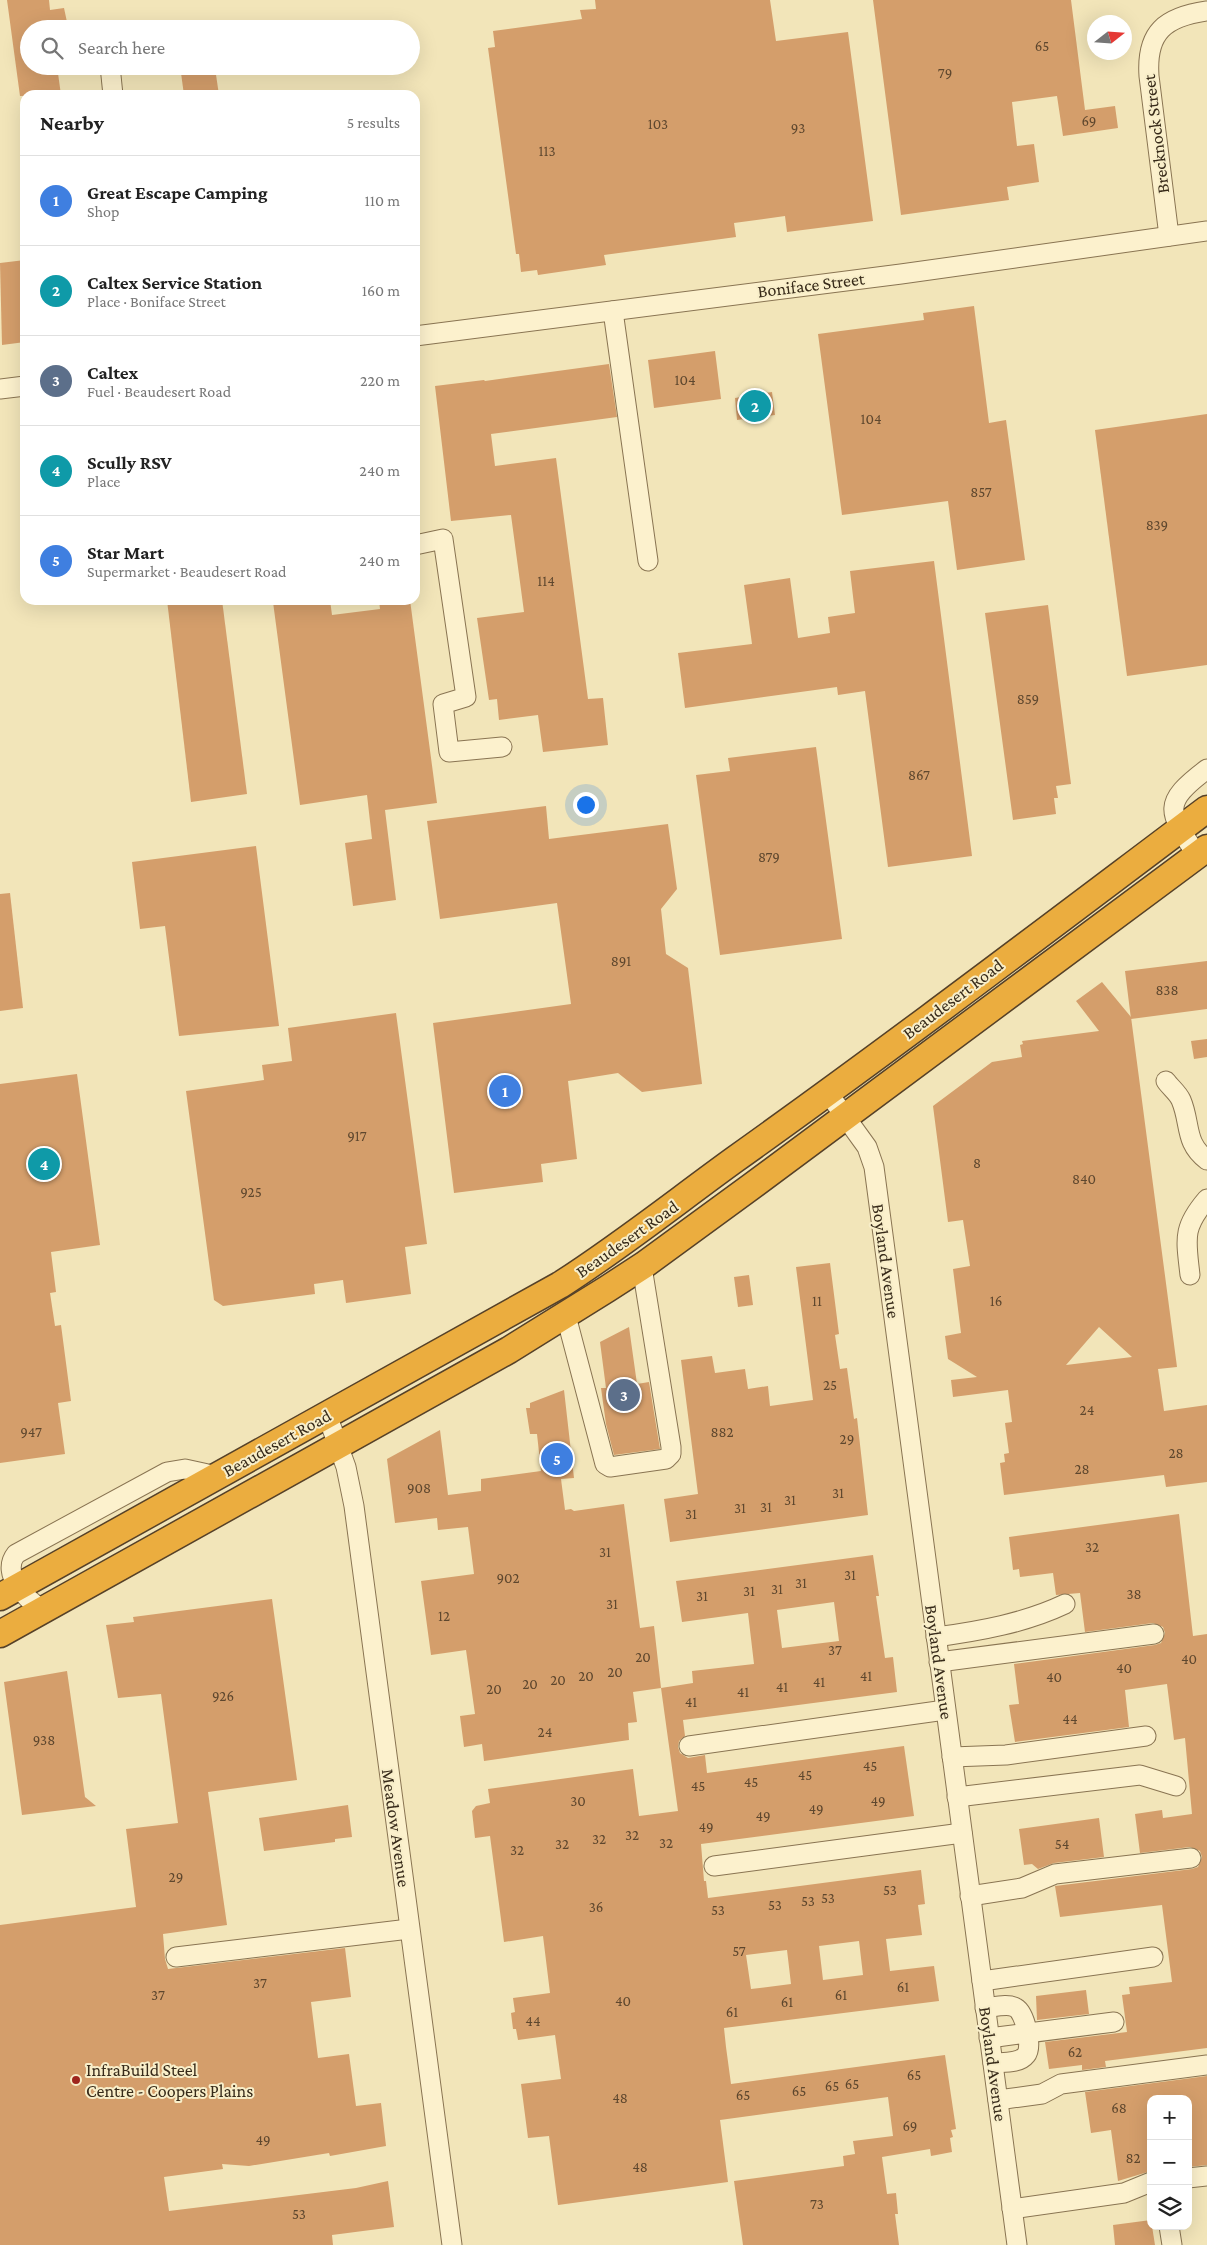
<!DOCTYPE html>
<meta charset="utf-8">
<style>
body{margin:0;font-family:"Crimson Pro",serif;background:#f2f2f2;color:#222}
.controls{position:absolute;right:15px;bottom:15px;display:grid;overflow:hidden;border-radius:10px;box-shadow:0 5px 20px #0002}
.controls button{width:45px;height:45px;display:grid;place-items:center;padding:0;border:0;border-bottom:1px solid #e0e0e0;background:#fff;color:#222;font:25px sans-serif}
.compass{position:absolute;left:1087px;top:15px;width:45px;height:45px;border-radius:50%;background:#fff;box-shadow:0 5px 20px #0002;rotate:73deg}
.you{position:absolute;left:585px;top:804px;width:18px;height:18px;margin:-12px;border:4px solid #fff;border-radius:50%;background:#1a73e8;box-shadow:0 0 0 8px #1a73e833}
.badge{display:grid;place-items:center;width:32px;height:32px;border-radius:50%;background:#111827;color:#fff;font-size:16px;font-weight:700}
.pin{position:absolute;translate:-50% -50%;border:2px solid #fff;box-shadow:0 1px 5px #0006}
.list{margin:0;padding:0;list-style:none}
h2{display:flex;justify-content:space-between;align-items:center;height:65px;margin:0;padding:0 20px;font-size:21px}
h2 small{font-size:16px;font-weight:400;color:#767676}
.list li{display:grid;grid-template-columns:32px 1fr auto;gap:15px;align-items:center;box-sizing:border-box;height:90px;padding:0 20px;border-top:1px solid #e0e0e0}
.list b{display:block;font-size:19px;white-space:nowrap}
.list p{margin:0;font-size:16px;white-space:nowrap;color:#767676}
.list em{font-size:16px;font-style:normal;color:#767676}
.icon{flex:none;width:28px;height:28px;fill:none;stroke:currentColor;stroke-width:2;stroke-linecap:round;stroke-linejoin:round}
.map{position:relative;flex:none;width:1207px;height:2245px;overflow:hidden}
.search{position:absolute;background:#fff;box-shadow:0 5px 20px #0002;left:20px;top:20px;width:400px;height:55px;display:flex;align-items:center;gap:12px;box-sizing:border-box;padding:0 18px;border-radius:28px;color:#767676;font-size:19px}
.panel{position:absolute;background:#fff;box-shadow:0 5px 20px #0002;left:20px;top:90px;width:400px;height:515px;border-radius:15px}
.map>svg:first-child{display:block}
.building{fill:#d49e6b;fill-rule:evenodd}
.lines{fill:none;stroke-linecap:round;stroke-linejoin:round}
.minor-casing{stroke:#897452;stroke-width:21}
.highway-casing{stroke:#564128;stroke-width:29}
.minor{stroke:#fcf1cd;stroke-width:19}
.highway{stroke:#ebad3f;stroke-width:26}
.poi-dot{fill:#9e261d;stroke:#f8eec9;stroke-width:2}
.labels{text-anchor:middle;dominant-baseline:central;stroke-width:4;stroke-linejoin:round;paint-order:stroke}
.number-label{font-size:15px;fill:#5e472e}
.street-label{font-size:18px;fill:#372a19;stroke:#f8eec9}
.poi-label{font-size:18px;fill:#372a19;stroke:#f8eec9;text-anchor:start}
</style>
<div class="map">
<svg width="1207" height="2245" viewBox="0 0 1207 2245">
<rect width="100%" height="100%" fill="#f2e5b9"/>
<g class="building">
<path d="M7,0H49L50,10L64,8L67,22L52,24V29H29V66H57L61,95L20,96Z"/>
<path d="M595,0H770L776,41L848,32L873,221L787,232L785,216L734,223L736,237L604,255L606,265L538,275L537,270L521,272L519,254H516L488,48L495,47L493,31L582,19L580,10L596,9Z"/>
<path d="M873,0H1071L1085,110L1115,106L1118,128L1063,136L1057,96L1012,102L1017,146L1034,144L1039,182L1007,187L1009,200L901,215Z"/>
<path d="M215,68L219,95H184L181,73Z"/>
<path d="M25,260V342L2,345L0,263Z"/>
<path d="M974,306L989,423L1006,420L1025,560L957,570L948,501L842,515L818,334L924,320L923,313Z"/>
<path d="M715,351L721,399L654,408L648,360Z"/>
<path d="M609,364L617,417L491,434L495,466L556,458L588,699L603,698L608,745L543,752L538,715L499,720L497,699L489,700L477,618L524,612L511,515L451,521L435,386L484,380L485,381Z"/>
<path d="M772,392L775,415L737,420L735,398Z"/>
<path d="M1207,414V665L1127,676L1095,430Z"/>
<path d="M934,561L972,856L888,867L865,691L838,695L837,687L685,708L678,653L752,644L744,585L790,578L798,638L830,633L828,617L855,613L850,571Z"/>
<path d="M167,600H222L247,794L191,802Z"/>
<path d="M289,600H330L332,615L380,609L379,600H410L437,803L385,810L396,900L353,906L345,843L372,839L367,795L300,805L273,602Z"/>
<path d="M1048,605L1071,784L1056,786L1058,798H1054L1056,814L1013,820L985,613Z"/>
<path d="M816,747L842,939L720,955L696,775L730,771L728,758Z"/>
<path d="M546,806L549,839L668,824L677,889L661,909L666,954L688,968L702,1084L642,1092L618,1073L568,1081L577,1159L541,1164L543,1182L454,1193L433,1023L571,1004L557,903L440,919L427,821Z"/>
<path d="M256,846L279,1026L179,1036L165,926L140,929L132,862Z"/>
<path d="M10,893L23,1008L0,1011V894Z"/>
<path d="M1207,961V1009L1131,1019L1125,971Z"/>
<path d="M1102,982L1131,1017L1177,1367L1158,1369L1164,1411L1207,1405V1482L1166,1487L1164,1475L1004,1495L1000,1463L1005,1462L1004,1454L1009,1453L1005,1423L1012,1422L1008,1390L953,1397L951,1380L977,1377L948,1359L945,1336L961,1333L953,1269L970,1266L963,1220L948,1222L933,1106L992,1062L1022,1057L1020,1045L1023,1044L1022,1041L1099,1031L1076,1001ZM1099,1327L1132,1357L1066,1365Z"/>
<path d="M396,1013L427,1244L405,1247L411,1294L346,1303L343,1280L314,1284L315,1294L223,1306L214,1300L186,1091L264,1080L262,1065L292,1061L288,1028Z"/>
<path d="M1207,1039V1057L1194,1059L1191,1041Z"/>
<path d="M77,1074L100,1245L51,1252L56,1292L50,1293L55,1326L61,1325L71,1401L58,1403L65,1454L0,1463V1084Z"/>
<path d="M830,1263L839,1334L835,1335L840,1369L847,1368L854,1419L857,1418L868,1515L670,1542L664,1499L698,1494L681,1360L712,1356L715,1373L745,1369L748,1389L768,1386L770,1406L813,1400L796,1267Z"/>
<path d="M749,1275L753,1305L738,1307L734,1277Z"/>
<path d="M629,1327L637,1384L649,1382L660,1449L614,1455L606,1424L601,1388H606L600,1342Z"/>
<path d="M564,1390L574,1478L561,1479L565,1510L571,1509L574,1511L624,1504L640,1628L654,1626L661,1688L633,1692L637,1722L628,1723L629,1740L484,1761L482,1744L464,1747L460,1716L475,1714L466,1650L431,1655L421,1581L474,1574L468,1527L438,1530L437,1518L395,1523L387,1459L440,1430L448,1495L481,1491V1479L541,1471L537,1434H530L526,1408H530V1403Z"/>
<path d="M1179,1514L1193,1636L1207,1634V2048L1105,2061L1106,2067L1082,2070V2065L1049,2069L1045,2042L1127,2032L1122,1995L1130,1994L1129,1987L1172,1982L1162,1905L1060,1917L1055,1886L1192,1869L1198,1867L1202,1857L1200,1851L1190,1847L1140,1853L1135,1814L1162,1810L1163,1818L1192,1814L1185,1738L1174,1740L1167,1684L1125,1690L1129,1727L1015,1742L1009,1705L1019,1704L1014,1664L1155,1645L1161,1643L1165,1633L1163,1627L1153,1623L1085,1632L1080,1593L1056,1595L1053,1573L1020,1577L1019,1569L1013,1570L1009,1537Z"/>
<path d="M873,1555L879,1596H876L885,1658L893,1657L897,1692L683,1720L685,1736L679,1741L678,1747L680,1753L688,1758L705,1755L707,1773L904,1746L914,1816L701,1844L704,1881H706L708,1898L921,1870L925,1904L918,1905L922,1935L886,1939L890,1971L934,1966L939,2001L724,2028L726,2047L731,2084L945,2055L956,2129L951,2130L953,2137L950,2138L952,2152L931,2156L930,2149L882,2157L887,2194L896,2193L898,2214H895L899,2245H743L734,2181L844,2166L843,2156L855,2154L853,2141L893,2136L888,2097L720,2120L728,2182L558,2205L549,2136L528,2138L521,2084L561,2079L555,2035L518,2040L516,2029H513L511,2013L515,2012L513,1998L550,1993L543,1936L504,1942L490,1836L475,1838L472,1811L476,1806L490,1803L488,1789L633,1769L639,1816L678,1811L661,1688L693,1683L692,1671L754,1664L748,1613L682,1622L676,1581ZM834,1602L839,1641L782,1648L777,1610ZM859,1941L863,1975L823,1980L819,1946ZM787,1950L791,1984L751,1989L746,1955Z"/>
<path d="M272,1599L297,1780L208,1792L227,1925L163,1934L165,1959L168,1969L345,1948L351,1997L311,2002L318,2058L349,2054L356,2106L381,2103L386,2146L330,2156L329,2153L249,2166L222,2164L223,2169L164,2177L169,2211L356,2188L388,2181L394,2227L332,2235L333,2245H0V1925L136,1907L126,1829L178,1823L161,1694L118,1698L106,1625L134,1622L133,1617Z"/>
<path d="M67,1671L85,1797L96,1806L22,1815L4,1682Z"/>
<path d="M348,1805L352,1837L335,1839V1842L264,1851L259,1818Z"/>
<path d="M1099,1818L1104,1857L1054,1863L1038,1869L1032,1864L1024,1865L1019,1829Z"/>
<path d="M1086,1990L1089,2014L1037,2020L1036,1996Z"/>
<path d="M1207,2076V2165L1188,2167V2099H1151V2171L1118,2181L1111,2130L1091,2133L1085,2092Z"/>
<path d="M1151,2220L1155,2245H1115L1113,2225Z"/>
</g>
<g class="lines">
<g class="minor-casing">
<g id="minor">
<path d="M110,66L113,95"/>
<path d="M1169,236L1149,76C1146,32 1165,17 1207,11"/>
<path d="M613,311L648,561"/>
<path d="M415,336L901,274L1207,231"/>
<path d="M0,389L25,386"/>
<path d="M415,545L443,539L466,697L443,704L449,752L502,747"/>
<path d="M1197,855C1167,811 1162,803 1207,769"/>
<path d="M1166,1081C1170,1087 1178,1093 1181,1100C1191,1123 1184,1143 1207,1160"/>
<path d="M828,1093L867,1147L874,1167L1017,2245"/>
<path d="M1190,1275C1186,1239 1182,1228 1207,1199"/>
<path d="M566,1316L605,1464L610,1467L666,1459L671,1454V1447L642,1267"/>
<path d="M327,1415L346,1467L354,1506L452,2245"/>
<path d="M43,1610C27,1600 0,1574 16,1554L167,1472L185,1469L217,1476"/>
<path d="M936,1637C980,1631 1025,1623 1065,1604"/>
<path d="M939,1662L1154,1634"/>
<path d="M689,1746L945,1710"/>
<path d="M952,1757L1006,1755L1146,1736"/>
<path d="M957,1797L1140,1775L1176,1786"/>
<path d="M714,1866L962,1833"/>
<path d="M970,1896L1022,1888L1055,1874L1191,1858"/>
<path d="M176,1957L409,1929"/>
<path d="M982,1981L1153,1957"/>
<path d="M985,2008C994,2007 1009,2003 1016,2008C1025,2013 1033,2047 1026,2055C1019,2064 1003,2062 993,2063"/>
<path d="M989,2038L1114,2022"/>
<path d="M998,2100L1042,2094L1061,2084L1207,2065"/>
<path d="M1188,2178L1207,2176"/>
<path d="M1012,2209L1124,2193L1151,2182"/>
<path d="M1169,2226L1172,2245"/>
</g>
</g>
<g class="highway-casing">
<g id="highway">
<path d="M0,1597L560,1285C621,1246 676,1202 734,1160C894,1046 1050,927 1207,809"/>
<path d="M0,1634L509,1350L607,1289L644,1265L752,1186L1207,848"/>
</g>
</g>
<use href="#minor" class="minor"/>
<use href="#highway" class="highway"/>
</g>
<circle class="poi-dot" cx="76" cy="2080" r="5"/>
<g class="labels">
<g class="number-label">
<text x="1042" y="46">65</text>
<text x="945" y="73">79</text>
<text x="1089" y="121">69</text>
<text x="658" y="124">103</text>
<text x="798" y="128">93</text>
<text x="547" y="151">113</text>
<text x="685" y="380">104</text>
<text x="871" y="419">104</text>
<text x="981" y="492">857</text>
<text x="1157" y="525">839</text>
<text x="546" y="581">114</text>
<text x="1028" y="699">859</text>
<text x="919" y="775">867</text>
<text x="769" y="857">879</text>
<text x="621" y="961">891</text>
<text x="1167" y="990">838</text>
<text x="357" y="1136">917</text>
<text x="977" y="1163">8</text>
<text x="1084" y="1179">840</text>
<text x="251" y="1192">925</text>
<text x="817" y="1301">11</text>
<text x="996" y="1301">16</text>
<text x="830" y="1385">25</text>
<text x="1087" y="1410">24</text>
<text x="31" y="1432">947</text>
<text x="722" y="1432">882</text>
<text x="847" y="1439">29</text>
<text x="1176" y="1453">28</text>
<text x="1082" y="1469">28</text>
<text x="419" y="1488">908</text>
<text x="838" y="1493">31</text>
<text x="790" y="1500">31</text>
<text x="766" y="1507">31</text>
<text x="740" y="1508">31</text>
<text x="691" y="1514">31</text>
<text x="1092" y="1547">32</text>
<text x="605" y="1552">31</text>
<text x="850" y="1575">31</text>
<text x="508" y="1578">902</text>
<text x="801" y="1583">31</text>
<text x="777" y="1589">31</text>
<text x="749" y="1591">31</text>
<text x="1134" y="1594">38</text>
<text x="702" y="1596">31</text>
<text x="612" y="1604">31</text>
<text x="444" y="1616">12</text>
<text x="835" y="1650">37</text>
<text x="643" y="1657">20</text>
<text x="1189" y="1659">40</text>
<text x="1124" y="1668">40</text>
<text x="615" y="1672">20</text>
<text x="586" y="1676">20</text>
<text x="866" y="1676">41</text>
<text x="1054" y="1677">40</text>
<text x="558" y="1680">20</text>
<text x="819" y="1682">41</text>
<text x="530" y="1684">20</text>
<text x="782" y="1687">41</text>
<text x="494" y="1689">20</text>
<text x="743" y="1692">41</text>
<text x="223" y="1696">926</text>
<text x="691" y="1702">41</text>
<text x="1070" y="1719">44</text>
<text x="545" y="1732">24</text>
<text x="44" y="1740">938</text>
<text x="870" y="1766">45</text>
<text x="805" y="1775">45</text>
<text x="751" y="1782">45</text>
<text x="698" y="1786">45</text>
<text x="578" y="1801">30</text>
<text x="878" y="1801">49</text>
<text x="816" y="1809">49</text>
<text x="763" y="1816">49</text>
<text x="706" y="1827">49</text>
<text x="632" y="1835">32</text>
<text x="599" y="1839">32</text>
<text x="666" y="1843">32</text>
<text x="562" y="1844">32</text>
<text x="1062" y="1844">54</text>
<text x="517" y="1850">32</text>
<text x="176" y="1877">29</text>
<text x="890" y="1890">53</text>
<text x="828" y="1898">53</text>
<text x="808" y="1901">53</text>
<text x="775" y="1905">53</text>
<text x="596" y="1907">36</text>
<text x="718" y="1910">53</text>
<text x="739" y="1951">57</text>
<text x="260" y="1983">37</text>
<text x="903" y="1987">61</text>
<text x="158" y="1995">37</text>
<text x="841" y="1995">61</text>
<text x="623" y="2001">40</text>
<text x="787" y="2002">61</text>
<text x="732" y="2012">61</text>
<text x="533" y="2021">44</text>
<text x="1075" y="2052">62</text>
<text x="914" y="2075">65</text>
<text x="852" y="2084">65</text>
<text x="832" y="2086">65</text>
<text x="799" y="2091">65</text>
<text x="743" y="2095">65</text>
<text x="620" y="2098">48</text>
<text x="1119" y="2108">68</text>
<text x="910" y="2126">69</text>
<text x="263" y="2140">49</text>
<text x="1133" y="2158">82</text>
<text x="640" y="2167">48</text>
<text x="817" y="2204">73</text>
<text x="299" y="2214">53</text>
</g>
<g class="street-label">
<text transform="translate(1156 134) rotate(-97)">Brecknock Street</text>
<text transform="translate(811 285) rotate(-7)">Boniface Street</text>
<text transform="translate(953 999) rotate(-37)">Beaudesert Road</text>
<text transform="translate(627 1239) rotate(-35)">Beaudesert Road</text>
<text transform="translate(886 1261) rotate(82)">Boyland Avenue</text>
<text transform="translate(277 1443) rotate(-29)">Beaudesert Road</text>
<text transform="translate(939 1662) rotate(82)">Boyland Avenue</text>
<text transform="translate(396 1828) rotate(82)">Meadow Avenue</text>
<text transform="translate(993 2064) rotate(82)">Boyland Avenue</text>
</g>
<g class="poi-label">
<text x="86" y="2070">InfraBuild Steel<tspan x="86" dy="21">Centre - Coopers Plains</tspan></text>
</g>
</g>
</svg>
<div class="controls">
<button>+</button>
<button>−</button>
<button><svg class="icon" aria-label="layers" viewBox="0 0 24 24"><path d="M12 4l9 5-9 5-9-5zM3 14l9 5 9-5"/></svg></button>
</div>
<svg class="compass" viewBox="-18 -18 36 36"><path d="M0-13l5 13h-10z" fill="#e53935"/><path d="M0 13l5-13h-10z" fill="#767676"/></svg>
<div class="you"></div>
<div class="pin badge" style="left:505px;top:1091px;background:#3f7fe0">1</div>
<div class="pin badge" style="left:755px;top:406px;background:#0f9aa8">2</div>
<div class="pin badge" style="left:624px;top:1395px;background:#5c6f8a">3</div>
<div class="pin badge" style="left:44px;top:1164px;background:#0f9aa8">4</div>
<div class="pin badge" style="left:557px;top:1459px;background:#3f7fe0">5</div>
<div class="search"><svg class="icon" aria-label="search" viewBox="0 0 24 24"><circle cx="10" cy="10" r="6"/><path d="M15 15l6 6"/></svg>Search here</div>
<section class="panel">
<h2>Nearby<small>5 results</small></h2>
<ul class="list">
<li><span class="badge" style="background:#3f7fe0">1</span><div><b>Great Escape Camping</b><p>Shop</p></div><em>110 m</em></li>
<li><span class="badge" style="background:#0f9aa8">2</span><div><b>Caltex Service Station</b><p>Place · Boniface Street</p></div><em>160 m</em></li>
<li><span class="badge" style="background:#5c6f8a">3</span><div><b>Caltex</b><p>Fuel · Beaudesert Road</p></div><em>220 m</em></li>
<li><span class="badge" style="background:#0f9aa8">4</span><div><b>Scully RSV</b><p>Place</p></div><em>240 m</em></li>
<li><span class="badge" style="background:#3f7fe0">5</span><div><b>Star Mart</b><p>Supermarket · Beaudesert Road</p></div><em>240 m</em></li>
</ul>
</section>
</div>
